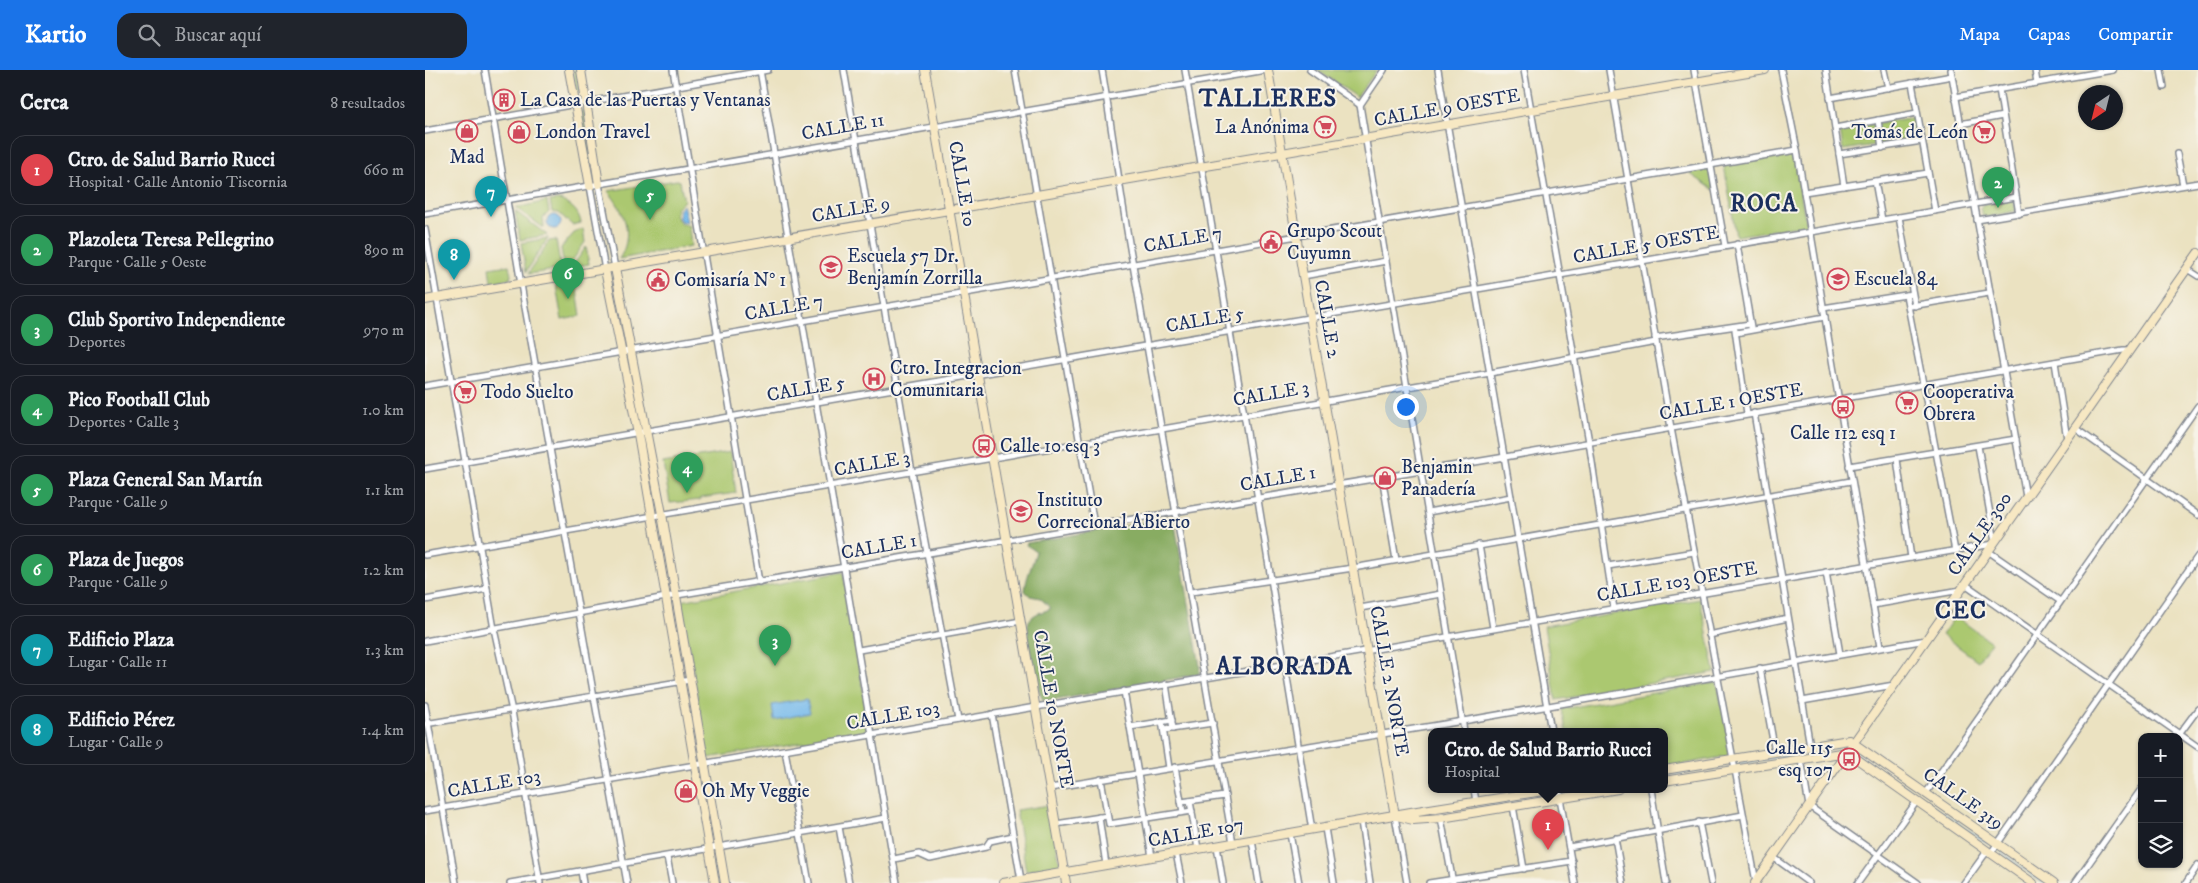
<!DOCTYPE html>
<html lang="es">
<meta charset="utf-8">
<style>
body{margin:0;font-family:"IM FELL DW Pica",serif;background:#20242c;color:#f1f3f6}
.controls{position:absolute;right:15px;bottom:15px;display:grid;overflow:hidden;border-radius:10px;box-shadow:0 1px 4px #0004}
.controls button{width:45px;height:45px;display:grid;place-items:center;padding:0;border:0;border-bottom:1px solid #363941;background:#171b24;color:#f1f3f6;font:25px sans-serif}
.compass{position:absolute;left:1653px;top:15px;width:45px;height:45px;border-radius:50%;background:#171b24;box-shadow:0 1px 4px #0004;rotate:215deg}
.you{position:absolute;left:980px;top:336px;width:18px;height:18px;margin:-12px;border:4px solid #fff;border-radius:50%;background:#1a73e8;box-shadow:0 0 0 8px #1a73e833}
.badge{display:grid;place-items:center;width:32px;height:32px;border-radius:50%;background:#1a73e8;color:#fff;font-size:16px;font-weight:700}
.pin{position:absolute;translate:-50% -41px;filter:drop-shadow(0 1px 2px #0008)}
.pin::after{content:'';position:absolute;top:26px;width:18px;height:15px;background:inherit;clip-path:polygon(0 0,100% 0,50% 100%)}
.popup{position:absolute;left:1003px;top:658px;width:240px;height:65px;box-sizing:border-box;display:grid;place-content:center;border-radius:10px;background:#171b24;filter:drop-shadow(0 1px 4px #0005);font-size:16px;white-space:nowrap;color:#9ea1a6}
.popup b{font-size:19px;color:#f1f3f6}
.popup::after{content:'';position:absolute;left:50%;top:100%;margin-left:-10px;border:10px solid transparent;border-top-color:#171b24}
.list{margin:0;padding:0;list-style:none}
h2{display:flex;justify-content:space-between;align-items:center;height:65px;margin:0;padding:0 20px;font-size:21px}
h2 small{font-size:16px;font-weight:400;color:#9ea1a6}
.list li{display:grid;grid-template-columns:32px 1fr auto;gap:15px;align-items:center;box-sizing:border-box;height:70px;margin:0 10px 10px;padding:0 10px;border:1px solid #363941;border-radius:15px}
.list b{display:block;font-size:19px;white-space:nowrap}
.list p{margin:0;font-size:16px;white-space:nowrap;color:#9ea1a6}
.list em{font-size:16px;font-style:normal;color:#9ea1a6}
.icon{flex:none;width:28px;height:28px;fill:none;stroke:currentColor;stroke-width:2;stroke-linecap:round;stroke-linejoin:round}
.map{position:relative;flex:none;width:1773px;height:813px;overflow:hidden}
header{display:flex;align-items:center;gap:30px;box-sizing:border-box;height:70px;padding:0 25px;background:#1a73e8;color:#fff}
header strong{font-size:24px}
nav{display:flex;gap:28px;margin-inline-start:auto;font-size:18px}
.search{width:350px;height:45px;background:#20242c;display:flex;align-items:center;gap:12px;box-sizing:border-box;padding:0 18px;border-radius:15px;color:#9ea1a6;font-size:19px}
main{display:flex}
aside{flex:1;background:#171b24}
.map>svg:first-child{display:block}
.green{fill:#abc86f;stroke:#637c66}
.forest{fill:#88ac62;stroke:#526e60}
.water{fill:#76baec;stroke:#4874a5}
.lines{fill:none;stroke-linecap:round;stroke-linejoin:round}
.stream{stroke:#76baec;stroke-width:1}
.street-casing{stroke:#838890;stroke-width:8}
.secondary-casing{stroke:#838890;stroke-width:10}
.street{stroke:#fff;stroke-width:5}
.secondary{stroke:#f7e8c3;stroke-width:8}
.labels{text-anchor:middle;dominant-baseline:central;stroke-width:4;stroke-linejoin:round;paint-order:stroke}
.poi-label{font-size:19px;fill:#1b2f5e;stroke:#f7f3e8;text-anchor:start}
.street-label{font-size:19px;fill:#1b2f5e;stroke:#f7f3e8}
.district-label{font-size:24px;font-weight:bold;letter-spacing:1px;fill:#1b2f5e;stroke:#f7f3e8}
</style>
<header>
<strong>Kartio</strong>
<div class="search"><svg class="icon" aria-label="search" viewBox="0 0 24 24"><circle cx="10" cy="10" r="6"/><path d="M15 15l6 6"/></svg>Buscar aquí</div>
<nav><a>Mapa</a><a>Capas</a><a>Compartir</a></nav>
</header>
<main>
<aside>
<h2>Cerca<small>8 resultados</small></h2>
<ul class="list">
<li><span class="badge" style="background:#e0444e">1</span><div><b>Ctro. de Salud Barrio Rucci</b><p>Hospital · Calle Antonio Tiscornia</p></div><em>660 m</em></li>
<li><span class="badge" style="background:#2e9e5b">2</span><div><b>Plazoleta Teresa Pellegrino</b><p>Parque · Calle 5 Oeste</p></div><em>890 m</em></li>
<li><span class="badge" style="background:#2e9e5b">3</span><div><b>Club Sportivo Independiente</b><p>Deportes</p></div><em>970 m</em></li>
<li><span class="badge" style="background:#2e9e5b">4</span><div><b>Pico Football Club</b><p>Deportes · Calle 3</p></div><em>1.0 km</em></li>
<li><span class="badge" style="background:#2e9e5b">5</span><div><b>Plaza General San Martín</b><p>Parque · Calle 9</p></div><em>1.1 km</em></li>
<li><span class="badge" style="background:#2e9e5b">6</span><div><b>Plaza de Juegos</b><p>Parque · Calle 9</p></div><em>1.2 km</em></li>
<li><span class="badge" style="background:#0f9aa8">7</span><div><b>Edificio Plaza</b><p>Lugar · Calle 11</p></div><em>1.3 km</em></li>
<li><span class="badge" style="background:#0f9aa8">8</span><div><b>Edificio Pérez</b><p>Lugar · Calle 9</p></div><em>1.4 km</em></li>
</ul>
</aside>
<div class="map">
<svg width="1773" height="813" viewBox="0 0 1773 813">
<rect width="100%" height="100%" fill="#f7f3e8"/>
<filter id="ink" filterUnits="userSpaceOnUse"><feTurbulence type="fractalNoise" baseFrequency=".02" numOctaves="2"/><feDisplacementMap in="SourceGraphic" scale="10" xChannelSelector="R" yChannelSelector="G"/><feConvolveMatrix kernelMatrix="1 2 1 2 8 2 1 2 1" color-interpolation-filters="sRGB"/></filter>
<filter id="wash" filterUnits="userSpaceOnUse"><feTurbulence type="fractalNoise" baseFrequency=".0096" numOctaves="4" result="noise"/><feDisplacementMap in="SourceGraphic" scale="20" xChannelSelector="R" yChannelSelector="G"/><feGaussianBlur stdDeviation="1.12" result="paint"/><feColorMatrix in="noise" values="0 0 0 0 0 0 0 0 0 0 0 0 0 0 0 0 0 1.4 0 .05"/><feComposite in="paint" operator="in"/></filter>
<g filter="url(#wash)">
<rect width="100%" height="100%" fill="#ebe2c1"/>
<g class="green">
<path d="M148,0H153L155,23L151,21Z"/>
<path d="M892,0H952L932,27Z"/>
<path d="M156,41H159L169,108L167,107L155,43Z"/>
<path d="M1490,47L1493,68L1418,80L1415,59Z"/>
<path d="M1369,84L1381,155L1311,166L1299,95Z"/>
<path d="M1287,99L1289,120L1264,103Z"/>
<path d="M252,110L255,111L259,131L252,137L250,146L256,153L264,156L266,176L194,189C209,166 200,141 183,121Z"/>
<path d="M135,130C146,135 154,141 156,153L147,155L134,143L127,142L125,131Z"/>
<path d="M1588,130L1591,141L1561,147L1557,144L1555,139L1558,135Z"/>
<path d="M122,131L124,142L118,148L119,158L91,138Z"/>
<path d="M90,141L122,165L95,170Z"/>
<path d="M158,159L160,172L143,197L139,198L136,178L149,163Z"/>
<path d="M123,168L101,202L96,173Z"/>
<path d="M131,170L136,199L103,204L124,171Z"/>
<path d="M161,177L164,194L147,197Z"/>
<path d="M84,195L86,205L84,209L66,212L64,198Z"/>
<path d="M151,212L156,246L137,250L131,216Z"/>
<path d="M305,382L311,423L275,428V430L245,433L238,393Z"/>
<path d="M418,502L445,661L283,688L256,531Z"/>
<path d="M1275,529L1290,602L1131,630L1119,556Z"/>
<path d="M1530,546L1566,572L1553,591L1517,565Z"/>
<path d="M1292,612L1307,685L1239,698V661H1141L1137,639Z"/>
<path d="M625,735L635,795L601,801L591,740Z"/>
</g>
<path class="forest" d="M738,449H743L750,455L775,596L774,604L625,631L618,630C612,621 599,560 604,551C610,541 619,543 626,538L615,528L605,526L600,521C601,506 608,495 611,481L601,475L602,473Z"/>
<g class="water">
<path d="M258,135L262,152L256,151L253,147L254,139Z"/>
<circle cx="129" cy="152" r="7"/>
<path d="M382,629L385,643L349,650L347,635Z"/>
</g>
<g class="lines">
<g class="stream">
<path d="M1431,683L1564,774"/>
<path d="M1311,694L1413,677"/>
<path d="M1239,706L1296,696"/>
<path d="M1144,722L1162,719"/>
<path d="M1048,739L1129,724"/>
<path d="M1576,782L1618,813"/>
</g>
</g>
</g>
<g filter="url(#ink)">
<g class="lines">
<g class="street-casing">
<g id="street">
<path d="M60,0L98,226L202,813"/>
<path d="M248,0L334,512"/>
<path d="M335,0L472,813"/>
<path d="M419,0L487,402L533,650"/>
<path d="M590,0L669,455"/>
<path d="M677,0C688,65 696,130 708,195C743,387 775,580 808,773"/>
<path d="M760,0L819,344L887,760"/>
<path d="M885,0L935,35"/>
<path d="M1013,0L1126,661"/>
<path d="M1099,0L1164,372L1189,539"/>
<path d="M1184,0L1246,358L1331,812"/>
<path d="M1269,0L1300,176"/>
<path d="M1356,0L1372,80L1455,577"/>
<path d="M1401,0L1419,116"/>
<path d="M1459,0L1463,18"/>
<path d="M1526,0L1601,427"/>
<path d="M1610,0L1612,13"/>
<path d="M1736,0L1739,17"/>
<path d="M1487,13L1510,141"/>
<path d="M1574,19L1594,144"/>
<path d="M1530,27L1688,0"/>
<path d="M1405,28L1527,6"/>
<path d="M935,35L1039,661"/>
<path d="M935,35L959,0"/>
<path d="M1453,50L1457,78"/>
<path d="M1535,54L1578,46"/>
<path d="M1410,58L1492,43"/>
<path d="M0,61L343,0"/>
<path d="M1414,84L1497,71"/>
<path d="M1752,84L1758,115"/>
<path d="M1450,111L1457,150"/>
<path d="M174,114L190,198"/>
<path d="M165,116L180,200"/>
<path d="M1379,122L1503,103"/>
<path d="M0,144L841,0"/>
<path d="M1474,147L1490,236"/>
<path d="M1552,150L1773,113"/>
<path d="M0,159L69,559L87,641L115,813"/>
<path d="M1312,174L1326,257"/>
<path d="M1762,199L1773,206"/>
<path d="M878,206L961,191"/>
<path d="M1481,225L1530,481"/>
<path d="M1486,236L1564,223"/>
<path d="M1398,238L1487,224"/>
<path d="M1310,260L1322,344"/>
<path d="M1311,263L1400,247"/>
<path d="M1230,268L1325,254"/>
<path d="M1630,292L1642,369"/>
<path d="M0,316L1372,80"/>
<path d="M1329,343L1385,676"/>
<path d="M1650,358L1773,445"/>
<path d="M1553,376L1570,472"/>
<path d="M1472,389L1486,488"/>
<path d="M1424,396L1591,369"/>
<path d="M0,399L1591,127"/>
<path d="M957,406L971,490"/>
<path d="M1003,442L1086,427"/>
<path d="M1054,475L1068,558"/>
<path d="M1563,481L1635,531"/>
<path d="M0,485L1065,303L1231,272"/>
<path d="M1183,496L1269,482"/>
<path d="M1401,502L1415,584"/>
<path d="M1540,514L1773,677"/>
<path d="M766,522L928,498L1426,411"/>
<path d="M0,530L62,519"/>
<path d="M1448,535L1536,520"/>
<path d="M935,538L1016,524"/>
<path d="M1284,565L1363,548"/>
<path d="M0,571L252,525L1080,387L1698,280H1704"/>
<path d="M434,580L596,551"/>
<path d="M1335,598L1350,682"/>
<path d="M741,614L748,659"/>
<path d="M699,621L727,787"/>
<path d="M1377,631L1469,615"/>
<path d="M0,635L31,813"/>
<path d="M567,644L596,810"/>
<path d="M737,651L744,698"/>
<path d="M0,654L265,610"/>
<path d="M705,657L747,650"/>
<path d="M739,660L788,653"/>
<path d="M1753,666L1773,639"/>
<path d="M360,680L384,813"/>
<path d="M1376,689L1384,736L1493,813"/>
<path d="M750,697L758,742"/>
<path d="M676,709L684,754L767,741"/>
<path d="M625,718L1038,651L1501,570"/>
<path d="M1049,719L1051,732"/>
<path d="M1135,719V728L1150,813"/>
<path d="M1226,719L1241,813"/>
<path d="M1501,723L1773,336"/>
<path d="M765,731L773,779"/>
<path d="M756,732L800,726"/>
<path d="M1088,736L1099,799"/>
<path d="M0,741L1568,474"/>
<path d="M970,746L982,813"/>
<path d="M674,747L681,795"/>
<path d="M1016,748L1028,813"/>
<path d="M936,751L945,813"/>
<path d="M1274,752L1286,813"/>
<path d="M631,754L682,746"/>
<path d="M414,757L424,813"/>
<path d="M900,758L909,813"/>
<path d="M865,764L874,813"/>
<path d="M1190,768L1198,813"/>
<path d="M827,770L834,813"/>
<path d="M792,776L798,813"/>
<path d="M1144,777L1318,745"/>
<path d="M751,783L757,813"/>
<path d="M242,787L247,813"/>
<path d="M1348,787L1384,813"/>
<path d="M469,789L494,784L505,789L561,777L565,771L588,766"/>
<path d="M156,801L158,813"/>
<path d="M85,813L461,748"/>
<path d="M1004,813L1147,791"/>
<path d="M1433,813L1492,731"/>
<path d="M1539,813L1560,784L1566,783L1773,486"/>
<path d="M1650,813L1717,718"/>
<path d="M1761,813L1773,795"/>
</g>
</g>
<g class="secondary-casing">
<g id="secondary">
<path d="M144,0L165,116"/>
<path d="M156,0L174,114"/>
<path d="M500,0L641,813"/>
<path d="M843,0L970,746"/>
<path d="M190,198L237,444L300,813"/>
<path d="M180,200L213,364L290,813"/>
<path d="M0,230L1340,0"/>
<path d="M1239,700L1424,670L1629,813"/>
<path d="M1239,711L1422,682L1608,813"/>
<path d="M972,746L988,750L1016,748L1193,719"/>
<path d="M578,813L986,742L1131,719"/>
<path d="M1330,813L1773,183"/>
</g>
</g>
<use href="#street" class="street"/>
<use href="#secondary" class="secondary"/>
</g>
</g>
<defs>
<g id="building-ring" transform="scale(1.125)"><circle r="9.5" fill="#f7f3e8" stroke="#d1495b" stroke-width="1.5"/><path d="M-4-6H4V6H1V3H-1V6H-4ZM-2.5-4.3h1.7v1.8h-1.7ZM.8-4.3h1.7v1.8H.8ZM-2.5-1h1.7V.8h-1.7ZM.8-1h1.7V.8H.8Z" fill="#d1495b"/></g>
<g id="supermarket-ring" transform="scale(1.125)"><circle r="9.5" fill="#f7f3e8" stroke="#d1495b" stroke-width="1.5"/><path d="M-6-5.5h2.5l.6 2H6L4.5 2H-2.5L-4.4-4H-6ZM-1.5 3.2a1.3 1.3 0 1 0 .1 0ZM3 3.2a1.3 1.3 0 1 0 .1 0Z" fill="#d1495b"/></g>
<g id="shop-ring" transform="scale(1.125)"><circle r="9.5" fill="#f7f3e8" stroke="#d1495b" stroke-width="1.5"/><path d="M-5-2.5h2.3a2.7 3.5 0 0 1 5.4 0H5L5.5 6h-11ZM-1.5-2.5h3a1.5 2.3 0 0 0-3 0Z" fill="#d1495b"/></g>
<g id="civic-ring" transform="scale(1.125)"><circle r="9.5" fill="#f7f3e8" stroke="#d1495b" stroke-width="1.5"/><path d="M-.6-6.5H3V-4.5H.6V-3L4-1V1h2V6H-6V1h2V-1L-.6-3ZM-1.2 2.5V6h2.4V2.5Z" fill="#d1495b"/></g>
<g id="school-ring" transform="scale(1.125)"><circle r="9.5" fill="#f7f3e8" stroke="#d1495b" stroke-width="1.5"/><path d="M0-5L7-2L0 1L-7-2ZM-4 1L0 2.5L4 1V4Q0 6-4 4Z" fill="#d1495b"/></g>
<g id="hospital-ring" transform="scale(1.125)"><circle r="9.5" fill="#f7f3e8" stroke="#d1495b" stroke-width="1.5"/><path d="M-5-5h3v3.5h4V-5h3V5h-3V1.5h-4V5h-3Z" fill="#d1495b"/></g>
<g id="bus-ring" transform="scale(1.125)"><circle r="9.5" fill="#f7f3e8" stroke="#d1495b" stroke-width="1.5"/><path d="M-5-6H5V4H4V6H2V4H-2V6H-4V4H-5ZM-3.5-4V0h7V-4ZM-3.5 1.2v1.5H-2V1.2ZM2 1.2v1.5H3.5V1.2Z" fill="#d1495b"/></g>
<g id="university-ring" transform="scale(1.125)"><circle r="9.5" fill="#f7f3e8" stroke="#d1495b" stroke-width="1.5"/><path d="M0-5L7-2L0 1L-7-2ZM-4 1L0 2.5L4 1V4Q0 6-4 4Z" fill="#d1495b"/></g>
</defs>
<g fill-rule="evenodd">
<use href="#building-ring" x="79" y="30"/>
<use href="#supermarket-ring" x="900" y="57"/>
<use href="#shop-ring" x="42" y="61"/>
<use href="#shop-ring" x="94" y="62"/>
<use href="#supermarket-ring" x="1559" y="62"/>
<use href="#civic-ring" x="846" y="172"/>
<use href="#school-ring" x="406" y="197"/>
<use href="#school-ring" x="1413" y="209"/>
<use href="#civic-ring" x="233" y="210"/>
<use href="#hospital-ring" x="449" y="309"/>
<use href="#supermarket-ring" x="40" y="322"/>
<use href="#supermarket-ring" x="1482" y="333"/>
<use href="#bus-ring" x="1418" y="337"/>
<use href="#bus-ring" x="559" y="376"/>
<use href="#shop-ring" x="960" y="408"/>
<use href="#university-ring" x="596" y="441"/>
<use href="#bus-ring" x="1424" y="689"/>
<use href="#shop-ring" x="261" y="721"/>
</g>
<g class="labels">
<g class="poi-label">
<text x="95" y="30">La Casa de las Puertas y Ventanas</text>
<text x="884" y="57" text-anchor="end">La Anónima</text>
<text x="110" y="62">London Travel</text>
<text x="1543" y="62" text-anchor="end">Tomás de León</text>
<text x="42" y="87" text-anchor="middle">Mad</text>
<text x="862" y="161">Grupo Scout<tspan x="862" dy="22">Cuyumn</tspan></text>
<text x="422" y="186">Escuela 57 Dr.<tspan x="422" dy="22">Benjamín Zorrilla</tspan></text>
<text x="1429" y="209">Escuela 84</text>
<text x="249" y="210">Comisaría N° 1</text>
<text x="465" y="298">Ctro. Integracion<tspan x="465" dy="22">Comunitaria</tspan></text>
<text x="56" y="322">Todo Suelto</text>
<text x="1498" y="322">Cooperativa<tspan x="1498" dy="22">Obrera</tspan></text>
<text x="1418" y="363" text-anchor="middle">Calle 112 esq 1</text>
<text x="575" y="376">Calle 10 esq 3</text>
<text x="976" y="397">Benjamin<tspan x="976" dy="22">Panadería</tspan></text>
<text x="612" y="430">Instituto<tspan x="612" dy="22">Correcional ABierto</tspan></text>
<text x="1408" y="678" text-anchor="end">Calle 115<tspan x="1408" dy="22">esq 107</tspan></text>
<text x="277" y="721">Oh My Veggie</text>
</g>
<g class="street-label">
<text transform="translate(1022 38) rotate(-10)">CALLE 9 OESTE</text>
<text transform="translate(418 57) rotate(-10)">CALLE 11</text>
<text transform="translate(537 114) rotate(80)">CALLE 10</text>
<text transform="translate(426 140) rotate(-10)">CALLE 9</text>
<text transform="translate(758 170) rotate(-10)">CALLE 7</text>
<text transform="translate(1221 175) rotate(-10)">CALLE 5 OESTE</text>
<text transform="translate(359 238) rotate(-10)">CALLE 7</text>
<text transform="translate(902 249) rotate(80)">CALLE 2</text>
<text transform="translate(780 250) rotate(-10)">CALLE 5</text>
<text transform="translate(381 319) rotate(-10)">CALLE 5</text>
<text transform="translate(846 324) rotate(-10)">CALLE 3</text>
<text transform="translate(1306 332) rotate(-10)">CALLE 1 OESTE</text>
<text transform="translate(447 394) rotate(-10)">CALLE 3</text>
<text transform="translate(853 409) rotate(-10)">CALLE 1</text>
<text transform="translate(1555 464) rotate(-55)">CALLE 300</text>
<text transform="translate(454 477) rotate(-10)">CALLE 1</text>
<text transform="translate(1252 512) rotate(-10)">CALLE 103 OESTE</text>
<text transform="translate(964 611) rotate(80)">CALLE 2 NORTE</text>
<text transform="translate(628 639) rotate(80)">CALLE 10 NORTE</text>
<text transform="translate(468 646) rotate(-10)">CALLE 103</text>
<text transform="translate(69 714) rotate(-10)">CALLE 103</text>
<text transform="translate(1538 729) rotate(35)">CALLE 319</text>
<text transform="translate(771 763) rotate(-10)">CALLE 107</text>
</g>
<g class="district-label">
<text x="843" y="29">TALLERES</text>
<text x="1339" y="134">ROCA</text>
<text x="1536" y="541">CEC</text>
<text x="859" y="597">ALBORADA</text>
</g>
</g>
</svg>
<div class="controls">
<button>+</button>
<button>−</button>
<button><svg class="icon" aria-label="layers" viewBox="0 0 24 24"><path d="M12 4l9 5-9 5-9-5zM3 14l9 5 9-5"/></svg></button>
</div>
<svg class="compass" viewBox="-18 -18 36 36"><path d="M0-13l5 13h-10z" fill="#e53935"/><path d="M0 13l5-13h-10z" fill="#9ea1a6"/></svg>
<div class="you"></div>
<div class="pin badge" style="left:1123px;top:780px;background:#e0444e">1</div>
<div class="popup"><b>Ctro. de Salud Barrio Rucci</b>Hospital</div>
<div class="pin badge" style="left:1573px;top:138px;background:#2e9e5b">2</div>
<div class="pin badge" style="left:350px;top:596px;background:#2e9e5b">3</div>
<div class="pin badge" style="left:262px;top:423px;background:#2e9e5b">4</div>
<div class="pin badge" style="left:225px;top:150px;background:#2e9e5b">5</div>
<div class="pin badge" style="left:143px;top:229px;background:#2e9e5b">6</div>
<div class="pin badge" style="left:66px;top:147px;background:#0f9aa8">7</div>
<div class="pin badge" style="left:29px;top:210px;background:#0f9aa8">8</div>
</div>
</main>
